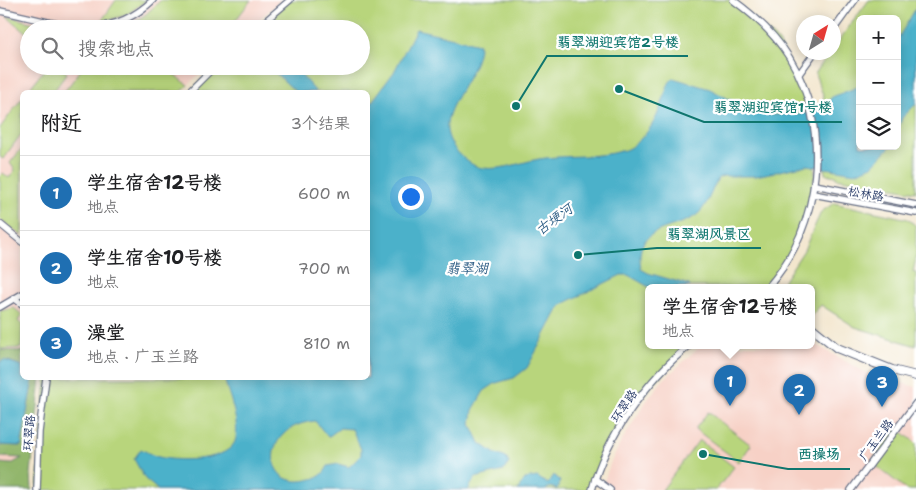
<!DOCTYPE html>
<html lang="zh">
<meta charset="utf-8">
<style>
body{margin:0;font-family:"Shantell Sans","LXGW WenKai TC",sans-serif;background:#f6f6f6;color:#202124}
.controls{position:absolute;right:15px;top:15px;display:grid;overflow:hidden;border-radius:8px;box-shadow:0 2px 12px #0003}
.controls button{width:45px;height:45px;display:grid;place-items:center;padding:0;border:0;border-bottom:1px solid #e0e0e0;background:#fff;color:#202124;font:25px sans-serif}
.compass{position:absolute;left:796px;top:15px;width:45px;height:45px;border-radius:50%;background:#fff;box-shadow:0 2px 12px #0003;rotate:37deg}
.you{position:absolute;left:410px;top:196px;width:18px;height:18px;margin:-12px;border:4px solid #fff;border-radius:50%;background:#1a73e8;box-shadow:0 0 0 8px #1a73e833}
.badge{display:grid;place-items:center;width:32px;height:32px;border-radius:50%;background:#1f6fb2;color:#fff;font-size:16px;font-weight:700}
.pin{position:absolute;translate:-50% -41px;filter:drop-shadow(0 1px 2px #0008)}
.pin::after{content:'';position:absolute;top:26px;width:18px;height:15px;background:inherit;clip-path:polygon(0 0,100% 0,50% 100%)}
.popup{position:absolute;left:645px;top:284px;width:170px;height:65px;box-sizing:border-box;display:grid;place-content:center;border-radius:8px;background:#fff;filter:drop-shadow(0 1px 4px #0005);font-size:16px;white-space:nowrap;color:#757577}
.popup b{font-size:19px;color:#202124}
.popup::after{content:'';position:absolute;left:50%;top:100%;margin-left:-10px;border:10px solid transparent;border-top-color:#fff}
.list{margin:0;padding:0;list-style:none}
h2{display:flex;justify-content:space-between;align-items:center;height:65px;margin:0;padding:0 20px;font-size:21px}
h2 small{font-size:16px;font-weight:400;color:#757577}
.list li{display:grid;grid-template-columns:32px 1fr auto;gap:15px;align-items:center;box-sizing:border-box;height:75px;padding:0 20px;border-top:1px solid #e0e0e0}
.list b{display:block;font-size:19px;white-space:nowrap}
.list p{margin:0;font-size:16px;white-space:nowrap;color:#757577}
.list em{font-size:16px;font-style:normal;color:#757577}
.icon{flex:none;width:28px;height:28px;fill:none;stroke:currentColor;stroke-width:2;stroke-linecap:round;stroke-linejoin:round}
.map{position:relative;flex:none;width:916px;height:490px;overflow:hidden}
.search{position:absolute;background:#fff;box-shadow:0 2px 12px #0003;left:20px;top:20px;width:350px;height:55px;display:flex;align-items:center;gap:12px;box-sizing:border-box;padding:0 18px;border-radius:28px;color:#757577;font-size:19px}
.panel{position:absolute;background:#fff;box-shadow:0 2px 12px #0003;left:20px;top:90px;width:350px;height:290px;border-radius:8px}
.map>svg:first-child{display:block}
.built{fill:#f7d1c6}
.green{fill:#b8d57c;stroke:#6a826d;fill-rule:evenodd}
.forest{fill:#92b66c;stroke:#567265}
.water{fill:#4bb1ca;stroke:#337094;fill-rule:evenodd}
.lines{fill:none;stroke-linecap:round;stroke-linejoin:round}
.minor-casing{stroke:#676f85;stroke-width:8}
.major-casing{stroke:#676f85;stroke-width:10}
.minor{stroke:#fff;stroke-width:5.5}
.major{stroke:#fff;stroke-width:8}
.labels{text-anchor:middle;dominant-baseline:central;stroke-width:4.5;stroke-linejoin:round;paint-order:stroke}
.street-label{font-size:12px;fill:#1b2f5e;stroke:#fff}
.water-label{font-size:14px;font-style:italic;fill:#2c5c84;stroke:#fff}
.leader{fill:none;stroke:#0f766e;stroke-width:2}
.callout-dot{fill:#0f766e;stroke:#fff;stroke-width:2}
.callout-label{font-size:14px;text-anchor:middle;font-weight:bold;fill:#0f766e;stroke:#fff;stroke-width:4.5;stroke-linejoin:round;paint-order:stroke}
</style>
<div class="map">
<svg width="916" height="490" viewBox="0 0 916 490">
<rect width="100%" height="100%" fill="#fff"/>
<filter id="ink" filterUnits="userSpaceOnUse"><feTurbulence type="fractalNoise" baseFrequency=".02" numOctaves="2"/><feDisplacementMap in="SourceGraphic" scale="10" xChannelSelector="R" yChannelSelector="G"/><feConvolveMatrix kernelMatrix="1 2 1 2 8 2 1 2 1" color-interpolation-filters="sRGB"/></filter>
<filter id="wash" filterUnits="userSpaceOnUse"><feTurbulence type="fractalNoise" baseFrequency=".0096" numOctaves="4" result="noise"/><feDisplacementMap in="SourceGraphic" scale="20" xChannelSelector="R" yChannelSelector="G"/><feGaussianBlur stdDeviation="1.12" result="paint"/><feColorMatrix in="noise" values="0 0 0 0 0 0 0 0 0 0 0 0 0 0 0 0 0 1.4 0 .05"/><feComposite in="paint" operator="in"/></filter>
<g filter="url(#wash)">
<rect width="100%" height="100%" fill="#f3e6cd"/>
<g class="built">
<path d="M0,0H281L248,29H29V66H207L181,92H22V323L20,322L22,325V378H41L31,473L32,490H0Z"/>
<path d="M811,342L870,375L916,387V490H601L610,464L621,442L647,400L663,380L702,345H811Z"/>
</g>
<g class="green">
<path d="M116,0H147L126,15L100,23Z"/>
<path d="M161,0H251L229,29H124L146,14Z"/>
<path d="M290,0H733L779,42L809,102L815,175L800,235L768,287H649V345H690L633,405L606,453L592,490H37L46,378H368V92H189L215,66H361V29H256Z"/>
<path d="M869,0H916V192L836,178V176L825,174L818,106L822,103L824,97L815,74L829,53L834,52V47ZM860,19H897V146H860Z"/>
<path d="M6,16L58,29H29V35Z"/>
<path d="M47,66H58L67,73L53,92H27Z"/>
<path d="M84,66H163L188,85L181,92H64Z"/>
<path d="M22,98V133L3,159L0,157V128Z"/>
<path d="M22,148V236L0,219V176L3,173L9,178L15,170L10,163Z"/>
<path d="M834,203L908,219L916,226V259L913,272L916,273V346L855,327L821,305L811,316V287H780L804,250L821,212Z"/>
<path d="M14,308L22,315L18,321L22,325L21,348L0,349V311Z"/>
<path d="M708,412L751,445L739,462L695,429Z"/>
<path d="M897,428L916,443V490H907L871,462Z"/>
<path d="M699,440L734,467L716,490H662Z"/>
</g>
<g class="forest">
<path d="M0,350L22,351V366L9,361L0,362Z"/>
<path d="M33,378H41L31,473L32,490H0V463L11,464L22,458L0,457V445L21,446Z"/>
</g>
<g class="water">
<path d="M916,8V104L902,118L897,134V40Z"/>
<path d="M416,29L479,44C480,74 439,109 448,135C452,149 467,165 482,168C504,171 525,160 546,158C571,155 596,158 621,151C627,150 633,146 637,142C656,127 661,105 669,83L673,78L710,89L744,107L768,115L801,114L821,109L832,97L860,86V146H891L872,166L855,173L807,165L756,176H723L718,178C712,189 708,204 699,213C679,232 632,222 641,269L648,273L689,285L690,287H649L628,275H621L565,303L559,308L527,368L514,378L496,383L484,391L473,410L471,424L480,443L494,453L506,458L509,463L503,471L475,478L468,490H158L145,479L134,459L141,449C147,452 153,456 159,457C177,462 232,462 236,438C239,419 229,396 224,378H368V107L394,72ZM315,421L328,437L340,428L352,429L361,449V455L349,467L338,464L328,466C323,476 318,478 307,480C263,490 259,426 315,421Z"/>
<path d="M268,66H293L316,92H296Z"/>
<path d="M4,360L22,366V378H33L21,446L0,445V362Z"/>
<path d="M554,475L560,481L557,489L550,487L545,490H518L525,479L537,477L548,484Z"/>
</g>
</g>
<g filter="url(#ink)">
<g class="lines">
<g class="minor-casing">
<g id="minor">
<path d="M733,0C755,16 775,34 789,57C832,127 822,226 768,287"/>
<path d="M0,11C56,22 105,46 153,0"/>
<path d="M256,29L290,0"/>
<path d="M834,29L855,0"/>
<path d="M799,74L815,52"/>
<path d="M189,92L215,66"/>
<path d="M815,185L916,205"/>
<path d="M813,194L916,213"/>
<path d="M0,224L22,242"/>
<path d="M15,299L22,304"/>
<path d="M0,307L22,294"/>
<path d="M595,479L610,490"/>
<path d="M37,490L39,432L46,378"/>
<path d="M592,490C605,438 648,378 690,345"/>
<path d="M851,490L916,403"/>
</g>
</g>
<g class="major-casing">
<path id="major" d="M811,327L837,348L892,370L916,376"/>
</g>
<use href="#minor" class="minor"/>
<use href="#major" class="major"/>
</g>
</g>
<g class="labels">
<g class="street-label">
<text transform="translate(866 194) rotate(10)">松林路</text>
<text transform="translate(624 406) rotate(-56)">环翠路</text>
<text transform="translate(29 433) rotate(-85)">环翠路</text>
<text transform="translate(876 440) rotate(-53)">广玉兰路</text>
</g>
<g class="water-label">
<text transform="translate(554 219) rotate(-36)">古埂河</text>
<text x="467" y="268">翡翠湖</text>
</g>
</g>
<path class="leader" d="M516 106L547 56H688M619 89L704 122H842M578 255L657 248H761M703 454L788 469H850"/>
<g class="callout-dot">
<circle cx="516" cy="106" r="5"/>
<circle cx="619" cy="89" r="5"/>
<circle cx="578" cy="255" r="5"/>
<circle cx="703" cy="454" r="5"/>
</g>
<g class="callout-label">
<text x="618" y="47">翡翠湖迎宾馆2号楼</text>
<text x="773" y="112">翡翠湖迎宾馆1号楼</text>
<text x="709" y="239">翡翠湖风景区</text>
<text x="819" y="459">西操场</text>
</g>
</svg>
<div class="controls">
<button>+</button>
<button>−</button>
<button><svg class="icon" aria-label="layers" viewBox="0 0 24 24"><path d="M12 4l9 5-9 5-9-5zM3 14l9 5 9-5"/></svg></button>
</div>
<svg class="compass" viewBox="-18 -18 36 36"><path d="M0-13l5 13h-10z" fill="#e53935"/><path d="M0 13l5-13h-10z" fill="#757577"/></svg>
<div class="you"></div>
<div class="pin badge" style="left:730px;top:406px">1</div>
<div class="popup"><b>学生宿舍12号楼</b>地点</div>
<div class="pin badge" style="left:799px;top:415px">2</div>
<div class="pin badge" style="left:882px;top:407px">3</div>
<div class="search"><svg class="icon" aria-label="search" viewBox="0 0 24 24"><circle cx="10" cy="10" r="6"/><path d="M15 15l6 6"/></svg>搜索地点</div>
<section class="panel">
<h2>附近<small>3个结果</small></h2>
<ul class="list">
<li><span class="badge">1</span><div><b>学生宿舍12号楼</b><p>地点</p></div><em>600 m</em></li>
<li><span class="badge">2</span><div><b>学生宿舍10号楼</b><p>地点</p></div><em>700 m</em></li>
<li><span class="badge">3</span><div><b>澡堂</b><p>地点 · 广玉兰路</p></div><em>810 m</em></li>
</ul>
</section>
</div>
